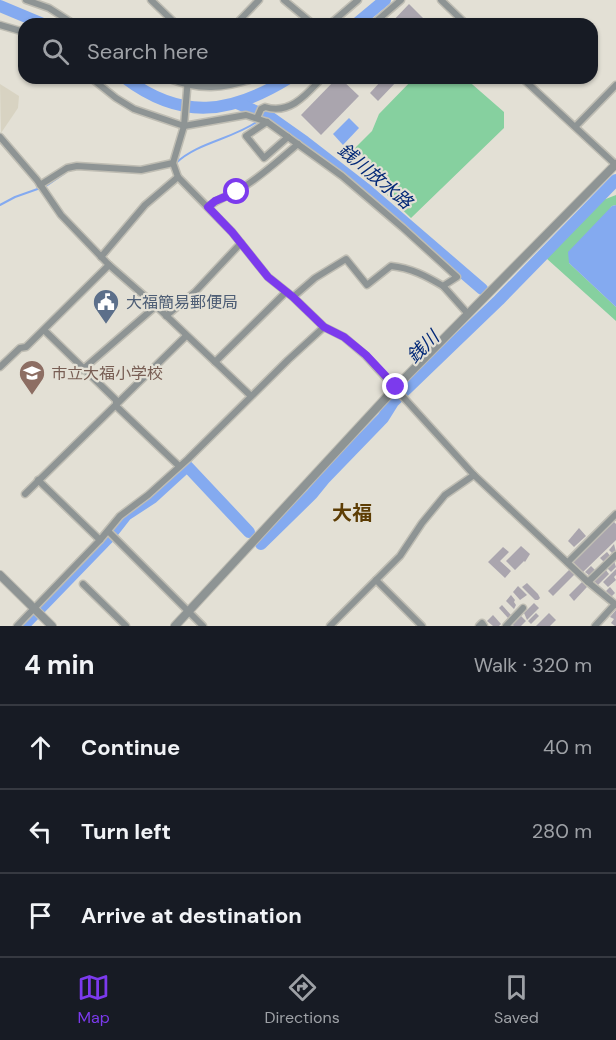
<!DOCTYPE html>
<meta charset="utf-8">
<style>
body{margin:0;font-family:"DM Sans","Noto Sans JP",sans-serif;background:#242831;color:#f1f3f6}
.stop{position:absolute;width:18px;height:18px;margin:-14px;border:4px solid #7c3aed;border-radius:50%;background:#fff}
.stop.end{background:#7c3aed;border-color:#fff;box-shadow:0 2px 6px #0008}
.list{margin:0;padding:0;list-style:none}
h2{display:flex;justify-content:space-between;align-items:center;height:78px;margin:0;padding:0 24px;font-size:26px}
h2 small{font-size:20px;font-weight:400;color:#9ea1a6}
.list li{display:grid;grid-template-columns:39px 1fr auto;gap:18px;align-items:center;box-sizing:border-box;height:84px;padding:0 24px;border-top:2px solid #363941}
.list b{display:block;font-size:22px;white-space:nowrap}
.list em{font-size:20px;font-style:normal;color:#9ea1a6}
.icon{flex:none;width:33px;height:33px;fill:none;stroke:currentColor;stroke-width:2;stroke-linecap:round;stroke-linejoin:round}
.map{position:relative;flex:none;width:616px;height:626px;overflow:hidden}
.search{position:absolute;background:#171b24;box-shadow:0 2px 4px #0004;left:18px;right:18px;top:18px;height:66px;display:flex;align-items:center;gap:15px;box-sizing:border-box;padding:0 21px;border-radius:18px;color:#9ea1a6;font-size:22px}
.sheet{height:330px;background:#171b24}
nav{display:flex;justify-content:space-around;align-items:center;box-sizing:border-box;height:84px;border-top:2px solid #363941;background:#171b24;font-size:16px;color:#9ea1a6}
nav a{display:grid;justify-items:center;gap:3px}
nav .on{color:#7c3aed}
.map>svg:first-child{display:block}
.built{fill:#d8d3c2}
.green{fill:#86d09f}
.water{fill:#84aaf0}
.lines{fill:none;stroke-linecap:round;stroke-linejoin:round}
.stream{stroke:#84aaf0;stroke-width:2}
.river{stroke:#84aaf0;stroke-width:12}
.building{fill:#aaa5ae}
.minor-casing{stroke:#bfbdb3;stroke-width:9}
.tertiary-casing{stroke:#bfbdb3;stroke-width:10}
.minor{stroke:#8e9494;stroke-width:6}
.tertiary{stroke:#8e9494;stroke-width:8}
.route{stroke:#7c3aed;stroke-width:8}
.labels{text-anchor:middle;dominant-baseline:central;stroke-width:4.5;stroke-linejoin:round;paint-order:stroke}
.service-label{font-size:16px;fill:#4e5e75;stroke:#e3e0d5;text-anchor:start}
.education-label{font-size:16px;fill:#785e54;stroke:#e3e0d5;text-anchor:start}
.water-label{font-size:18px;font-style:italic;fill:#022877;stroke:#e3e0d5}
.quarter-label{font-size:20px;font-weight:bold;fill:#5d3d04;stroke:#e3e0d5}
</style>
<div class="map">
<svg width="616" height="626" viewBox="0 0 616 626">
<rect width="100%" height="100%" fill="#e3e0d5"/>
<path class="built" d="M0,84L19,96L18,108L1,133Z"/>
<g class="green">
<path d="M414,78H465L504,112V128L411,218L387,195L392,189L354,149L372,131L379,114Z"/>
<path d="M616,195V205L612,206L569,263L616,307V321L546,258L598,202Z"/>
</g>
<g class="water">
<path d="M349,118L359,128L343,145L333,134Z"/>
<path d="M616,205V307L569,263L568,252L612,206Z"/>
</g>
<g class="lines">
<g class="stream">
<path d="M176,163C198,142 233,139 258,121"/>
<path d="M73,169H91"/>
<path d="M144,172L171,166"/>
<path d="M0,205L15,197L46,186L65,173"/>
</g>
<g class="river">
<path d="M0,6L43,24"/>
<path d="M356,24L385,0"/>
<path d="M125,78C182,121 231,114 289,78"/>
<path d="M237,103L271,118L305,142L367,190L482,289"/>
<path d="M261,544L312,494L325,478L383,418L393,402L499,300L616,180"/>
<path d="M23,626L108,538L126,515L152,498L187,466L249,532"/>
</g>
</g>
<g class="building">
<path d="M409,4L429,24H413L409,20L406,24H390Z"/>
<path d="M337,78H340L359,96L321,135L301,115Z"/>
<path d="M378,78H400L378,101L370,93L381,81Z"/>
<path d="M614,522L616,524V540L583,572L572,561Z"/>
<path d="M579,528L586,536L574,547L568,541Z"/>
<path d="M614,544L616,552L613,554L609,550Z"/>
<path d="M521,546L530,554L525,562L524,561L515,570L506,561Z"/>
<path d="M503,547L509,552L500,561L511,571L505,578L488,562Z"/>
<path d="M607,552L611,557L605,563L600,558Z"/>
<path d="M614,561L616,567L611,572L607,568Z"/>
<path d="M591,566L596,571L590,576L585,572Z"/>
<path d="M570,569L575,574L553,596L548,591Z"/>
<path d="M605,569L609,574L598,585L593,580Z"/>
<path d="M616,569V575L614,577L616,580L608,587L603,582Z"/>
<path d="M582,582L587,587L574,601L569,595Z"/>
<path d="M527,583L538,594L540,598L538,600H535L522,587Z"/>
<path d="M518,586L527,595L520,600L513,592Z"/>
<path d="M610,587L615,593L611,597L606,591Z"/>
<path d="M511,595L515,600L514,602L516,605L514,609L506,601Z"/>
<path d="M534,603L539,608L527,620L524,613Z"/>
<path d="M502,605L511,615L508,618L499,608Z"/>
<path d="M616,610V626H615L611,623L614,619L610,617Z"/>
<path d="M536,613L539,616L531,624L528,621Z"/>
<path d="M549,613L556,620L550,626H536Z"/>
<path d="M493,615L501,624L499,626H493L487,621Z"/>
<path d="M521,616L526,621L521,626H514L512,625Z"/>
</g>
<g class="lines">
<g class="minor-casing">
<g id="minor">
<path d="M26,0L49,8L74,24"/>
<path d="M151,0L176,24"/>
<path d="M284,0L313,24"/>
<path d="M441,0L466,24"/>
<path d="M236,24L259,0"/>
<path d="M330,24L358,0"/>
<path d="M373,24L401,0"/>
<path d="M0,25L24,32"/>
<path d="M91,78L116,98L134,109L184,126L246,115L267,122L342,176L403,228L457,277L443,286L468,314"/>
<path d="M167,78C200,91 222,89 256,78"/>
<path d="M522,78L616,165"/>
<path d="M257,118L261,109L265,107C290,115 306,95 322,78"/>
<path d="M267,122L246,136L264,158L288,137"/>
<path d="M576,126L616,85"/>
<path d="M0,137L37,180L61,215L109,265L156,306L251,396"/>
<path d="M173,163L178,177L232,232L268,277L293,297L324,327L344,337L365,355L474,475L588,582L616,605"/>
<path d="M173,163L184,126L188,78"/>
<path d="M40,185L67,168L77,166L141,170L173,163"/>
<path d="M208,207C219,198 233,194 245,186C264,174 281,158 298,144"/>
<path d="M101,257L145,205L178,177"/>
<path d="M293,297L315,278L346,259L367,285L391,266C411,268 426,276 443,286"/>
<path d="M166,316L195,292L241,243"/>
<path d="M44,330L116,400V406L179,466"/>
<path d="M215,362L285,293"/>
<path d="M0,367L20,348L26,347L109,265"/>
<path d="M82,370L156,306"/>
<path d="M38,480L100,540"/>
<path d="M25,494L186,336"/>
<path d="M108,531L203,626"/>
<path d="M568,562L616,514"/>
<path d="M376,580L422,626"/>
<path d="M588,582L616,555"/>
<path d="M83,584L126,626"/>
<path d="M17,626L100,540L120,516L148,495L188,459L288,360L324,327"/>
<path d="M330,626L400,556L422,523L445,495L474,475"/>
<path d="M479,626L482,623L484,626"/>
<path d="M506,626L523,608"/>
<path d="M595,626L615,604"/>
</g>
</g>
<g class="tertiary-casing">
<g id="tertiary">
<path d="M0,575L52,626"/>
<path d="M175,626L396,387L616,164"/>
</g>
</g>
<use href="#minor" class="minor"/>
<use href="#tertiary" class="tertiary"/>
</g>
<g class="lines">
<path class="route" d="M237,192L215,201L208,207L232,232L268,277L293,297L324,327L344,337L366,355L396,387"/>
</g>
<defs>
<g id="civic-pin" transform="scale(1.35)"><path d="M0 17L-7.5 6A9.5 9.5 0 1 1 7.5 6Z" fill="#5c6f8a" stroke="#e3e0d5"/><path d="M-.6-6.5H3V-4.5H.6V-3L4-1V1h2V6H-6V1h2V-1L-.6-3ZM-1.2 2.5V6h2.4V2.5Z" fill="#fff"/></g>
<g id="school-pin" transform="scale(1.35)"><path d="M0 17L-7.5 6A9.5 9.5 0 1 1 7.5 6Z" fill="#8d6e63" stroke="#e3e0d5"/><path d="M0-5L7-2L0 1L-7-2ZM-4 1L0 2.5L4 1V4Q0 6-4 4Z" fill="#fff"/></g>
</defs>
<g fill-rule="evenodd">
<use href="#civic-pin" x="106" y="302"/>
<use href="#school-pin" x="32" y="373"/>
</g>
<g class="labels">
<g class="service-label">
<text x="126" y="302">大福簡易郵便局</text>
</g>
<g class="education-label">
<text x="51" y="373">市立大福小学校</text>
</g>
<g class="water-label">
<text transform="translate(375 176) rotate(40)">銭川放水路</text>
<text transform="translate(423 347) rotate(-45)">銭川</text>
</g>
<g class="quarter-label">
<text x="352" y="513">大福</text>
</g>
</g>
</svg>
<div class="stop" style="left:237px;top:192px"></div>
<div class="stop end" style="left:396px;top:387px"></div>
<div class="search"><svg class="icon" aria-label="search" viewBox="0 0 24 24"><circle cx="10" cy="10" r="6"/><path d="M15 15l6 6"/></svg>Search here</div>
</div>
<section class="sheet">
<h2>4 min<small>Walk · 320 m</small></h2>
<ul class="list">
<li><svg class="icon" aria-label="ahead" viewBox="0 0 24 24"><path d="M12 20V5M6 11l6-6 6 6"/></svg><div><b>Continue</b></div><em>40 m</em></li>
<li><svg class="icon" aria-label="left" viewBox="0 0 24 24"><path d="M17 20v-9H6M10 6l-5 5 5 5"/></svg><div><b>Turn left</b></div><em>280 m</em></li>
<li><svg class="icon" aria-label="arrive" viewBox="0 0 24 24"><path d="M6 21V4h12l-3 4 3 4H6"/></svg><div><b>Arrive at destination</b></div></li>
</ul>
</section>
<nav>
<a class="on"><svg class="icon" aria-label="map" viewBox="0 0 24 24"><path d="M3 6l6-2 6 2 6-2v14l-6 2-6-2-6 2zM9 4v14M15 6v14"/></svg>Map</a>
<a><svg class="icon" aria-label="directions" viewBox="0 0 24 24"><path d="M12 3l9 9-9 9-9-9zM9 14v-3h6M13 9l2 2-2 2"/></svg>Directions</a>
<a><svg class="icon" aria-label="saved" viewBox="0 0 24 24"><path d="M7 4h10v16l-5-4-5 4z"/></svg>Saved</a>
</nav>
